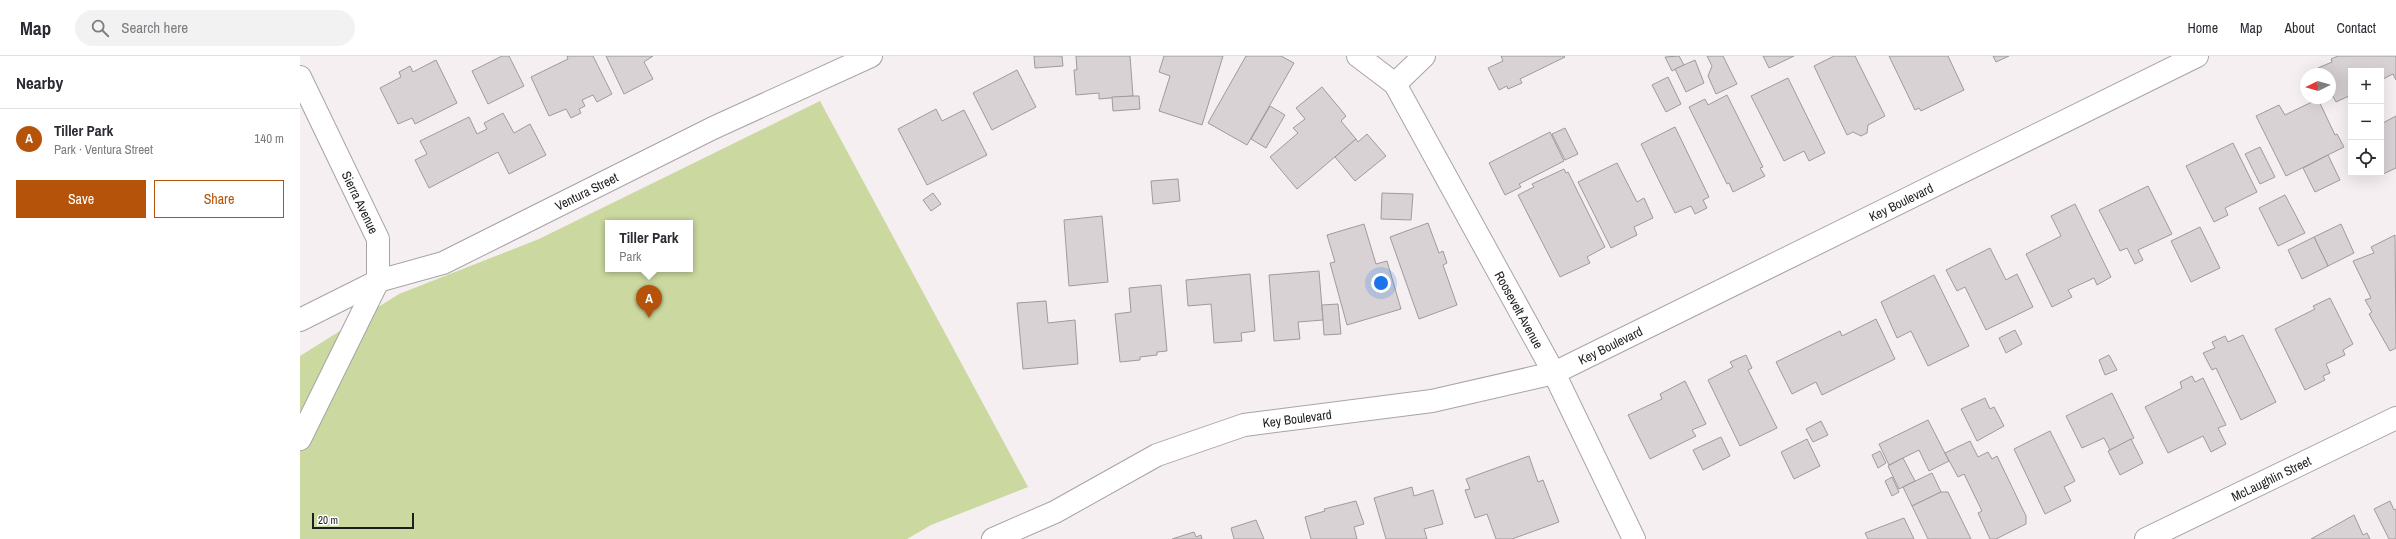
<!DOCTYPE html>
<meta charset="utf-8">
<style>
body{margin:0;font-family:"Archivo Narrow",sans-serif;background:#f2f2f3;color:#2b2b33}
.controls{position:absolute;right:12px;top:12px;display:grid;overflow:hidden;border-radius:0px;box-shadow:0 4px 16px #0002}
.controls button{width:36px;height:36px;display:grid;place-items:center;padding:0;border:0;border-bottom:1px solid #e1e1e2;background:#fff;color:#2b2b33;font:20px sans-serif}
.compass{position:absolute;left:2000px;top:12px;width:36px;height:36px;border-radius:50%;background:#fff;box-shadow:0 4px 16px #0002;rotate:265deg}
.scale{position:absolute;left:12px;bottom:10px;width:102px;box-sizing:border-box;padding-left:4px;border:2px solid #1f1d1e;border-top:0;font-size:11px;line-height:14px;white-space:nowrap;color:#1f1d1e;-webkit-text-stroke:3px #fff;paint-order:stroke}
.you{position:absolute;left:1081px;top:227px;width:14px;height:14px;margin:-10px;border:3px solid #fff;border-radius:50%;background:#1a73e8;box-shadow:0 0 0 6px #1a73e833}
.badge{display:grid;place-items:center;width:26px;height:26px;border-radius:50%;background:#b45309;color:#fff;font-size:13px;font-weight:700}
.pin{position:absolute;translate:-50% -33px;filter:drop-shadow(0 1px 2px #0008)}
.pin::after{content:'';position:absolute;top:21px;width:14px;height:12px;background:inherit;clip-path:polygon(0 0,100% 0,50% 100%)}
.popup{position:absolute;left:305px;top:164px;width:88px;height:52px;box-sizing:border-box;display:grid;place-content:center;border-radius:0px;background:#fff;filter:drop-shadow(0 1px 3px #0005);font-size:13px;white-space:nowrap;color:#7c7c81}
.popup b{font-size:15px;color:#2b2b33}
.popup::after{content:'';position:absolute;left:50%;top:100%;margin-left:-8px;border:8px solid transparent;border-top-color:#fff}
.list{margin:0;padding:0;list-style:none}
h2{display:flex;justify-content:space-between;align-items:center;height:52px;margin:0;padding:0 16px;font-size:17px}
h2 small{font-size:13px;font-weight:400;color:#7c7c81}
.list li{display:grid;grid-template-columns:26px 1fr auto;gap:12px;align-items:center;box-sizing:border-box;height:60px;padding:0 16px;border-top:1px solid #e1e1e2}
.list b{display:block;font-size:15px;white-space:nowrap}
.list p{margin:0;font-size:13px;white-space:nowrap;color:#7c7c81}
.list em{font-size:13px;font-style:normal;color:#7c7c81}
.actions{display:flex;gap:8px;padding:12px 16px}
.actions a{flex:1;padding:9px 0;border:1px solid #b45309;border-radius:0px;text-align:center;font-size:14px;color:#b45309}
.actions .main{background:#b45309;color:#fff}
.icon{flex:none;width:22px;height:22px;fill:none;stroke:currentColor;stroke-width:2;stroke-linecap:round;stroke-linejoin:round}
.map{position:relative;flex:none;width:2096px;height:483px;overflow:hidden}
header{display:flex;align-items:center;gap:24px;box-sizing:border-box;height:56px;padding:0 20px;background:#fff;border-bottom:1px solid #e1e1e2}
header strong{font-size:19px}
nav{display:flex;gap:22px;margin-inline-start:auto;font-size:14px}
.search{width:280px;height:36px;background:#f2f2f3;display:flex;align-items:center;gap:10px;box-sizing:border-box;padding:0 14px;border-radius:22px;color:#7c7c81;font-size:15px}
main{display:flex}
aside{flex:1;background:#fff}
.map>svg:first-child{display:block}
.green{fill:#cbd89f;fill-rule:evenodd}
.building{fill:#d8d2d5;stroke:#9f9a9c}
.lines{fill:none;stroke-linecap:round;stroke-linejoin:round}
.minor-casing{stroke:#a9a3a6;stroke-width:24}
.minor{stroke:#fff;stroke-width:22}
.labels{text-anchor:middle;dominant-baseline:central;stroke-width:4;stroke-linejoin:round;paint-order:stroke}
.street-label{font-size:13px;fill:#1f1d1e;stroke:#fff}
</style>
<header>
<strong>Map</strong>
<div class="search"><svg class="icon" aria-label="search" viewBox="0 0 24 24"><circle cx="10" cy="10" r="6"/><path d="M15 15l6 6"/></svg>Search here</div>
<nav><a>Home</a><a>Map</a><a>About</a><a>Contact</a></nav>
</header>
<main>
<aside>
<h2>Nearby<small></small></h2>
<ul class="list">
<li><span class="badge">A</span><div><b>Tiller Park</b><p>Park · Ventura Street</p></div><em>140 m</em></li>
</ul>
<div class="actions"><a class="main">Save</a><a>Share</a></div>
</aside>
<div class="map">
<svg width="2096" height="483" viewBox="0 0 2096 483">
<rect width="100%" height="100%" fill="#f5eff1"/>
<path class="green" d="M520,45L728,431L631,469L607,483H0V300L99,238L239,183ZM308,167H390V213H308Z"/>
<g class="building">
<path d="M202,0H209L224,30L188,48L172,15Z"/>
<path d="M267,0H293L312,38L297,46L293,39L282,44L285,50L279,53L281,57L271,62L266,53L249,60L231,21L268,3Z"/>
<path d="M306,0H353L344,6L353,23L324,38Z"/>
<path d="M734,0H762L763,10L735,12Z"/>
<path d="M776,0H830L833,40L799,43V37L776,39L774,14H777Z"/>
<path d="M864,0H923L902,69L859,55L870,20L859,16Z"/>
<path d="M946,0H981L994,7L947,89L908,67Z"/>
<path d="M1201,0H1264L1265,1L1220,23L1222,27L1208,33L1207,30L1199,34L1188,12L1203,5Z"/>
<path d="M1379,0L1384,9L1372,15L1365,1Z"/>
<path d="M1407,0H1423L1437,28L1416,38L1408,20L1412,10Z"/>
<path d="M1463,0H1494L1469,12Z"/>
<path d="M1534,0H1555L1585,60L1568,69L1567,77L1561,80L1553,76L1547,79L1514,10Z"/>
<path d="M1589,0H1648L1664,34L1621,55L1619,52L1615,54Z"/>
<path d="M1693,0H1709L1696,6Z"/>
<path d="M2038,0H2096V24L2093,18L2081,24V15H2051V39L2036,46L2030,35V18H2021L2018,12L2032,6L2031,3Z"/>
<path d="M136,4L157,47L115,68L112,62L98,68L80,32L101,21L99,16L110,10L113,16Z"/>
<path d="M1395,4L1404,27L1386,36L1375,13Z"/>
<path d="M717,14L736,51L692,74L673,37Z"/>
<path d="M1368,21L1381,48L1366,56L1352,29Z"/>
<path d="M1488,22L1525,97L1509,105L1504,95L1484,105L1451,40Z"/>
<path d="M1022,31L1046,60L1041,65L1056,83L997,133L970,101L998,77L993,72L1005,63L996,52Z"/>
<path d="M1427,39L1463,111L1460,112L1465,120L1433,136L1429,127L1427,128L1389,51L1405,43L1408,49Z"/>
<path d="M833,40H839L840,53L813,55L812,41Z"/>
<path d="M2018,43L2035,79L2037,78L2044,91L1986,120L1956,60L1979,49L1985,59Z"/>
<path d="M970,50L985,59L966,92L951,83Z"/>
<path d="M636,53L642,65L664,54L687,99L627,129L598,73Z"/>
<path d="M203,57L214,77L230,68L246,99L209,118L198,96L129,132L115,104L127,98L120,85L169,61L177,78L187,73L184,67Z"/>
<path d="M2096,60V112L2083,118L2081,114V68Z"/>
<path d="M1375,71L1409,141L1403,144L1407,152L1395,158L1391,150L1375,157L1341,88Z"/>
<path d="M1265,72L1278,98L1265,104L1252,78Z"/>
<path d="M1250,76L1264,105L1219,128L1221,131L1205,139L1189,107Z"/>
<path d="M1067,78L1086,100L1055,125L1035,101L1056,83L1058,86Z"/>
<path d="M1933,87L1957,136L1925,152L1928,159L1914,166L1886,110Z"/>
<path d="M1960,91L1975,121L1960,128L1945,98Z"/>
<path d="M2028,99L2040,124L2015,136L2003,112Z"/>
<path d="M1317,107L1337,146L1344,142L1353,162L1334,171L1337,179L1311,192L1278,126Z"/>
<path d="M1264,113L1266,117L1268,116L1305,191L1287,201L1290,207L1260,221L1218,139L1234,131L1232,128Z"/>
<path d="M878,123L880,145L853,148L851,125Z"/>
<path d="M1848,130L1872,178L1838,194L1843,204L1835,208L1827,192L1820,195L1799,154Z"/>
<path d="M633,137L641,148L631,155L623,144Z"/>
<path d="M1082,137L1113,138L1111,164L1081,163Z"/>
<path d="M1985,139L2005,177L1978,190L1959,152Z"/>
<path d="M1775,148L1811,221L1797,229L1794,222L1768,234L1772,241L1752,251L1726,198L1761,180L1751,160Z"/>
<path d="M802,160L808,226L769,230L764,164Z"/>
<path d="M1128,167L1139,197L1143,195L1147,207L1143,209L1157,249L1119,263L1090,181Z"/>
<path d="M1064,168L1076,208L1087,205L1101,253L1047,269L1030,207L1035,206L1027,179Z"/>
<path d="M2041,168L2054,197L2028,210L2014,181Z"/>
<path d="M1900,171L1920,212L1891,226L1871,185Z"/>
<path d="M2095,179L2096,292L2090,295L2069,258L2072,256L2065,244L2071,242L2053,205L2074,197L2071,191Z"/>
<path d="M2014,181L2028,210L2002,223L1988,194Z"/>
<path d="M1690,192L1706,224L1717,218L1733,251L1686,274L1665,231L1657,235L1646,214Z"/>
<path d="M1019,215L1023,264L998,266L1000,283L974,285L969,219Z"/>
<path d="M950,218L955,275L941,277L942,285L914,287L911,248L888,250L886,224Z"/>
<path d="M1634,219L1669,290L1628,310L1611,275L1597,282L1581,246Z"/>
<path d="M861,229L867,295L857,296V299L840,301V304L820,306L815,258L831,256L829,232Z"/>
<path d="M2030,242L2053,288L2043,294L2045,299L2026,308L2030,317L2023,320L2025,324L2005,334L1975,273L2015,253L2013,250Z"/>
<path d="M746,245L748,267L775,264L778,308L723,313L717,247Z"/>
<path d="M1038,248L1041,278L1024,279L1022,249Z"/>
<path d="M1576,263L1595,303L1522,339L1516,326L1492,338L1476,306L1540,275L1542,280Z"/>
<path d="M1715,274L1722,288L1706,297L1699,282Z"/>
<path d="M1943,279L1976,346L1941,364L1916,312L1912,314L1903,297L1915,292L1912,286L1925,280L1928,286Z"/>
<path d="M1446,299L1452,312L1448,314L1477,372L1440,390L1408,324L1433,311L1430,306Z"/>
<path d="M1809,299L1817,314L1805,319L1799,304Z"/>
<path d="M1892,320L1895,326L1903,322L1926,369L1918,372L1926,388L1911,396L1903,380L1868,397L1845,351L1882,332L1880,326Z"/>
<path d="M1385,325L1406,368L1392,374L1396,380L1350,403L1328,359L1362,343L1360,338Z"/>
<path d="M1812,337L1834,382L1810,394L1804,382L1782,392L1766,360Z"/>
<path d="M1685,342L1690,353L1694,351L1704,370L1677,385L1661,353Z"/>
<path d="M1628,364L1649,405L1629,415L1619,394L1589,409L1579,388Z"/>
<path d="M1521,365L1528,379L1513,386L1506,373Z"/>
<path d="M1750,375L1775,425L1764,431L1771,445L1745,458L1714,393Z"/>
<path d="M1421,381L1430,400L1403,414L1393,394Z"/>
<path d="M1507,383L1520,410L1494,423L1481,396Z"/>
<path d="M1831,383L1843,407L1820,419L1808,395Z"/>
<path d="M1670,385L1678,401L1688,396L1692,403L1697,400L1726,460V468L1696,483H1690L1678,457L1682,455L1664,418L1658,421L1645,397Z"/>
<path d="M1580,395L1586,407L1578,412L1572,399Z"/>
<path d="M1229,400L1238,426L1243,424L1259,466L1212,483H1196L1187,458L1175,462L1165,434L1170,433L1166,423Z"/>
<path d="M1603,402L1615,425L1599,433L1588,410Z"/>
<path d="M1632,417L1641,436L1612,450L1603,431Z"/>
<path d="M1592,421L1599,436L1592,440L1585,425Z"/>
<path d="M1112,431L1114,440L1133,434L1143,468L1124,473L1127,483H1086L1074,442Z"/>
<path d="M1641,436H1648L1671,483H1628L1612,450Z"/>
<path d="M1056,445L1064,468L1054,471L1057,483H1011L1005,461L1025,455L1024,453Z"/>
<path d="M2090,445L2094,454L2096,453V483H2089L2074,453Z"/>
<path d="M2054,459L2063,479L2067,477L2070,483H2011Z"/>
<path d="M1604,462L1614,483H1568L1565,477Z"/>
<path d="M956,464L964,483H934L931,472Z"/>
<path d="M894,476L896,481L901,479L902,483H872Z"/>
</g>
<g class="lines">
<g class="minor-casing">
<g id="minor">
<path id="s1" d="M1058,0L1095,28L1254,317L1334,483"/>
<path id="s2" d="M0,21L78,183V225L0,383"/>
<path d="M1095,28L1124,0"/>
<path id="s3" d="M0,264L78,225L143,207L413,72L571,0"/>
<path id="s4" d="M693,483L755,456L857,399L944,369L1132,345L1254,317L1897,0"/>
<path id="s5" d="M1846,483L2096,362"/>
</g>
</g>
<use href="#minor" class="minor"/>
</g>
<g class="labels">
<g class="street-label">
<text stroke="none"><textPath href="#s3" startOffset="315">Ventura Street</textPath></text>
<text stroke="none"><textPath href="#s2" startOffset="139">Sierra Avenue</textPath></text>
<text stroke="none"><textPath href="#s4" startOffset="978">Key Boulevard</textPath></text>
<text stroke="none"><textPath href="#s1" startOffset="304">Roosevelt Avenue</textPath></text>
<text stroke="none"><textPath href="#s4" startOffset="654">Key Boulevard</textPath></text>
<text stroke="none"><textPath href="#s4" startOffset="330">Key Boulevard</textPath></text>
<text stroke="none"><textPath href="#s5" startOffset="139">McLaughlin Street</textPath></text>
</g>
</g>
</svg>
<div class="controls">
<button>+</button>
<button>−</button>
<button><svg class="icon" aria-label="locate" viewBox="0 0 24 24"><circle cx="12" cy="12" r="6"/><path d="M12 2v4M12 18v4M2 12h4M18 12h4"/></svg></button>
</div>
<svg class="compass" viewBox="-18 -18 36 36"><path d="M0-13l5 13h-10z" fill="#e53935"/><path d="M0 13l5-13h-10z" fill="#7c7c81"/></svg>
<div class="scale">20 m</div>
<div class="you"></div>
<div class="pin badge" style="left:349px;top:262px">A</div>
<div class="popup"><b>Tiller Park</b>Park</div>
</div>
</main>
